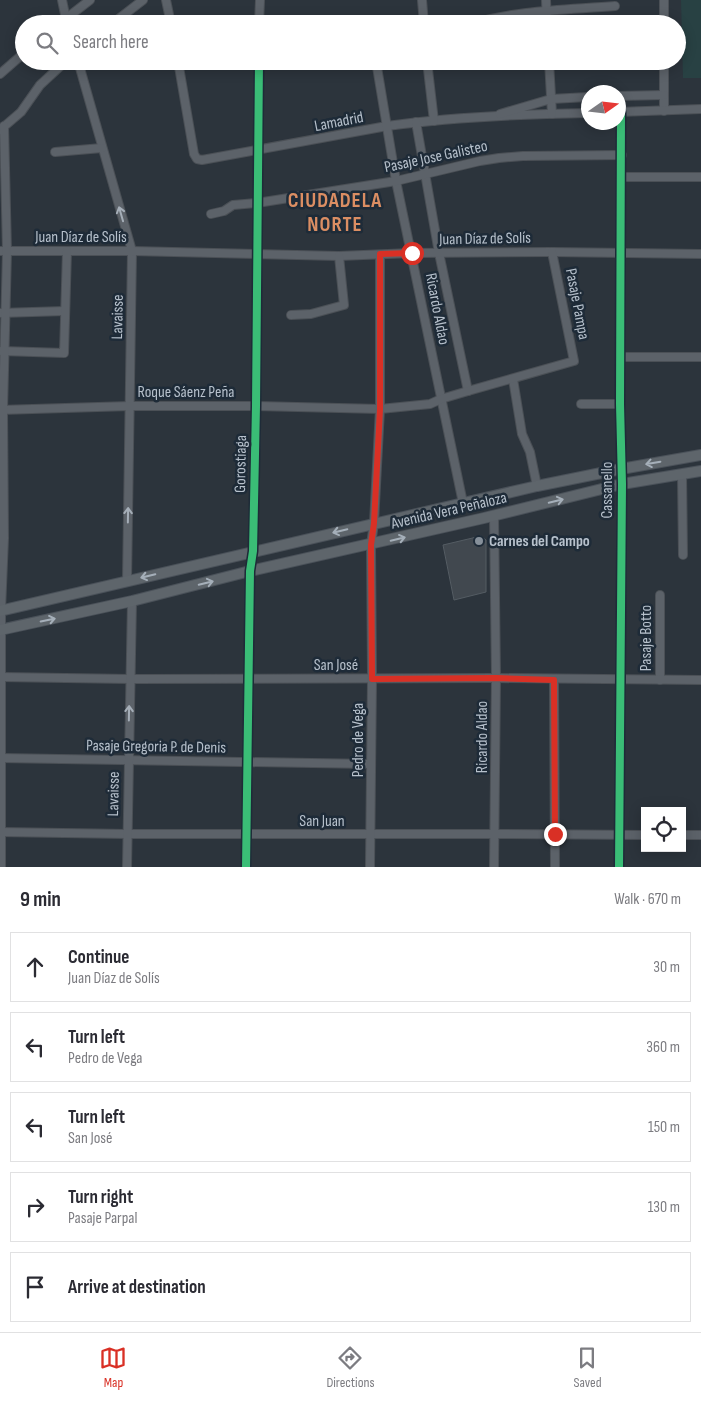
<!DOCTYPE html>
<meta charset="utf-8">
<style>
body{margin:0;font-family:"Sofia Sans Condensed",sans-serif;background:#f7f7f7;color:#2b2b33}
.controls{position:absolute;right:15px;bottom:15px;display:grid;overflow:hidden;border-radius:0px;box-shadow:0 2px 12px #0003}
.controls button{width:45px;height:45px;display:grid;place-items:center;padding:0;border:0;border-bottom:1px solid #e1e1e2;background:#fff;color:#2b2b33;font:25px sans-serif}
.compass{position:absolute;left:581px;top:85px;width:45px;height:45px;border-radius:50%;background:#fff;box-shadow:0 2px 12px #0003;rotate:76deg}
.stop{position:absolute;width:15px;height:15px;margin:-11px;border:4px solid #d93025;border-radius:50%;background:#fff}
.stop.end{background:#d93025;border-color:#fff;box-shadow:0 1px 5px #0008}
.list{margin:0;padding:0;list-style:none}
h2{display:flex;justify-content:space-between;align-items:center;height:65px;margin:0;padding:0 20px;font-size:21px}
h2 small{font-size:16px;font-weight:400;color:#7c7c81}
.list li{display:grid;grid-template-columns:32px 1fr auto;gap:15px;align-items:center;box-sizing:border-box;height:70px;margin:0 10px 10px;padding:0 10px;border:1px solid #e1e1e2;border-radius:0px}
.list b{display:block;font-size:19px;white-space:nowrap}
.list p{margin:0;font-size:16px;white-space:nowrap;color:#7c7c81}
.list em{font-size:16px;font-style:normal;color:#7c7c81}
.icon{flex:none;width:28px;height:28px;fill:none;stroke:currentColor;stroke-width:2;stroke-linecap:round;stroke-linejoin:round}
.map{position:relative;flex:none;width:701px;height:867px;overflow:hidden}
.search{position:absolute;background:#fff;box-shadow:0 2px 12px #0003;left:15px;right:15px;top:15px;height:55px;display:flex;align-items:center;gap:12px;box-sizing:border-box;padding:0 18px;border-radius:28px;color:#7c7c81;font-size:19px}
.sheet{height:465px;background:#fff}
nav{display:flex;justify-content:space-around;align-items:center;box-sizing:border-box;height:70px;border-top:1px solid #e1e1e2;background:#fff;font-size:14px;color:#7c7c81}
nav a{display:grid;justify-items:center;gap:2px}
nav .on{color:#d93025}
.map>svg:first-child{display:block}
.green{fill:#284143}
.building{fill:#41484f;stroke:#545c63}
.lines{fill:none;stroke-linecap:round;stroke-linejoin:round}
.minor-casing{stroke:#4b5056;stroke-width:10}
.major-casing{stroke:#4a5159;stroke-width:12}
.minor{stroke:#5c6269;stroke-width:8}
.major{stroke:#5e656b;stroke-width:10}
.cycleway-casing{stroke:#1e2b38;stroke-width:11}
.cycleway{stroke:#3abd76;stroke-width:8}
.oneway{stroke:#a5aeb8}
.oneway2{stroke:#a5afb9}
.route{stroke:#d93025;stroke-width:6}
.poi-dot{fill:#86909a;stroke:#1e2b38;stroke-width:2}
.labels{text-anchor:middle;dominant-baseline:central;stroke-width:5;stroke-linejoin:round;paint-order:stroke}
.street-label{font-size:16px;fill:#b7c1cc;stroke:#1e2b38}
.poi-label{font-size:16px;font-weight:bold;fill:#b7c1cc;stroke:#1e2b38;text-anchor:start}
.district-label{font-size:21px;font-weight:bold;letter-spacing:1px;fill:#db8e63;stroke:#1e2b38}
</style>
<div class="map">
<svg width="701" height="867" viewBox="0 0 701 867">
<rect width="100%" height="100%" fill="#2c343c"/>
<path class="green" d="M681,0H701V78H683Z"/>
<path class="building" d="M481,536L486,540V592L454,600L443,545Z"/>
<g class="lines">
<g class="minor-casing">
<g id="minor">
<path d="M62,0L67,24"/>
<path d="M166,0L171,24"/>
<path d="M422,0L424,24"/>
<path d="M546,0L547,24"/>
<path d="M59,24L90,0"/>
<path d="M112,24L143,0"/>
<path d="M259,24L260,0"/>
<path d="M470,24C518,10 566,10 615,6"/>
<path d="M664,24V0"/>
<path d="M78,61L132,251L127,581"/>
<path d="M178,61L194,154L197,159L202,160L387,126C453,117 522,114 588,113"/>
<path d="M376,61L396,181L463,503"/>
<path d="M427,61L434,121"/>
<path d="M549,61L552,114"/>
<path d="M664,61V111"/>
<path d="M0,74L24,53"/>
<path d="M618,96L664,95"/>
<path d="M618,112L701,109"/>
<path d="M500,114L551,99L588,97"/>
<path d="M416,122L439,253L468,391"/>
<path d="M0,130L21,112L40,85L66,61"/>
<path d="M55,152L102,148"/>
<path d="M622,177H701"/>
<path d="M211,214L224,211L233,205L257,203L396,181L480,161L499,158L523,156L622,155"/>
<path d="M0,251H132L339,256L412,253L552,252L701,254"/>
<path d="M0,313L65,311"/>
<path d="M291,315L311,314L344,305L339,256"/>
<path d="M2,351L64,353L67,251"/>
<path d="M620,357H701"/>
<path d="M513,379L522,434L530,452L537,486"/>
<path d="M581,404H620"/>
<path d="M0,410L130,406H256L380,409L430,404L441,399L468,391L574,361L552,252"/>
<path d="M682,474L683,555"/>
<path d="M494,516L496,678L494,867"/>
<path d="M660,595V680"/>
<path d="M1,677L130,679L496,678L701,680"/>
<path d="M554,680L555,867"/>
<path d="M0,758L371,764"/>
<path d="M0,832L127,834H495L645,835"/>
<path d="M682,835H701"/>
<path d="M1,867V610L4,538L3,410L7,251L4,126"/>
<path d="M127,867L132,601"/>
<path d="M246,867L250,571L253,551L256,406L259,61"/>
<path d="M370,867L372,679L371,545L374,523L380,409V255"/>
<path d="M619,867L622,484L620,404L621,112"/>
</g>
</g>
<g class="major-casing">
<g id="major">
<path d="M0,611L537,486L621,469L701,455"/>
<path d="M0,630L132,601L250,571L484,518L622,484L701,471"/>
</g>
</g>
<use href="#minor" class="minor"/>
<use href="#major" class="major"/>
<g class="cycleway-casing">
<g id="cycleway">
<path d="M246,867L250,571L253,551L256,406L259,61"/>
<path d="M619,867L622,484L620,404L621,112"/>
</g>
</g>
<use href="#cycleway" class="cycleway"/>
</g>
<defs><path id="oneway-shaft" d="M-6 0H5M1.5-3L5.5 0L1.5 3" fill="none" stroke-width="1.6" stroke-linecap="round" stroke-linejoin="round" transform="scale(1.25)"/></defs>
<g class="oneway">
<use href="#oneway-shaft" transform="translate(121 214) rotate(-106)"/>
<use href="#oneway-shaft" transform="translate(128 515) rotate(-89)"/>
<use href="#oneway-shaft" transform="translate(129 713) rotate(-89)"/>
</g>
<g class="oneway2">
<use href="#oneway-shaft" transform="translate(653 463) rotate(170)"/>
<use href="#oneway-shaft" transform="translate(556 501) rotate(-14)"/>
<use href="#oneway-shaft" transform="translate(340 531) rotate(167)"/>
<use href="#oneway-shaft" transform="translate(398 539) rotate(-13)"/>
<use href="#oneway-shaft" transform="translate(148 576) rotate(167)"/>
<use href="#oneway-shaft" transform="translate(206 583) rotate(-14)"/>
<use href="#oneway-shaft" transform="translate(48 620) rotate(-12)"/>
</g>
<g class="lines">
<path class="route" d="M412,253L380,254V409L374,523L371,545L372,679L496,678L554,680L555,834"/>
</g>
<circle class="poi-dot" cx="479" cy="541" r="5"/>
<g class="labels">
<g class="street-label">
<text transform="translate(339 122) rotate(-11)">Lamadrid</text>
<text transform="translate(436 157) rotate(-12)">Pasaje Jose Galisteo</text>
<text x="81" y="237">Juan Díaz de Solís</text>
<text transform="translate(485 239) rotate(-1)">Juan Díaz de Solís</text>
<text transform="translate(577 304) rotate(79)">Pasaje Pampa</text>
<text transform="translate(437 309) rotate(79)">Ricardo Aldao</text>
<text transform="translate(118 317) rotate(-89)">Lavaisse</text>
<text x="186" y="392">Roque Sáenz Peña</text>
<text transform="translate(241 464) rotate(-89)">Gorostiaga</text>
<text transform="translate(607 490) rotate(-90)">Cassanello</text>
<text transform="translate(449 511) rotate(-13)">Avenida Vera Peñaloza</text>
<text transform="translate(646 638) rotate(-90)">Pasaje Botto</text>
<text x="336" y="665">San José</text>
<text transform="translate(482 737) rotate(-90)">Ricardo Aldao</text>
<text transform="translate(358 740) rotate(-90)">Pedro de Vega</text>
<text transform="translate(156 747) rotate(1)">Pasaje Gregoria P. de Denis</text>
<text transform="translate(114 794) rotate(-89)">Lavaisse</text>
<text x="322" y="821">San Juan</text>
</g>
<g class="poi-label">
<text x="489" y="541">Carnes del Campo</text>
</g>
<g class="district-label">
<text x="335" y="200">CIUDADELA<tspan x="335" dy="24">NORTE</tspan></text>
</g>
</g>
</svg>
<div class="controls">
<button><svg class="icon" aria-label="locate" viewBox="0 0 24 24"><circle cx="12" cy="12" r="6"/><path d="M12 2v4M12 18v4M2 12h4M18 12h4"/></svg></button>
</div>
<svg class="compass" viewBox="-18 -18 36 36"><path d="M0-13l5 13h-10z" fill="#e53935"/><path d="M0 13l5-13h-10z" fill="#7c7c81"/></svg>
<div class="stop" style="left:412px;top:253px"></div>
<div class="stop end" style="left:555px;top:834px"></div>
<div class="search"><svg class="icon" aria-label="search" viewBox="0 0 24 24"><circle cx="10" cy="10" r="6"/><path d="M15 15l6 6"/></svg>Search here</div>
</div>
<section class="sheet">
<h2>9 min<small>Walk · 670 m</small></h2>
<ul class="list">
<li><svg class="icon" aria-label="ahead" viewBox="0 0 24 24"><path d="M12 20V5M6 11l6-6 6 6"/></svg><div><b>Continue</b><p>Juan Díaz de Solís</p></div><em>30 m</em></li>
<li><svg class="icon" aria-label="left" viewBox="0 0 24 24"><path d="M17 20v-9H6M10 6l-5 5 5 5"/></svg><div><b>Turn left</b><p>Pedro de Vega</p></div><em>360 m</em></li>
<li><svg class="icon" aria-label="left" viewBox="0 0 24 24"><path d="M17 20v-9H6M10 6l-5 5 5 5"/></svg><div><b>Turn left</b><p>San José</p></div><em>150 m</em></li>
<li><svg class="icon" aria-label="right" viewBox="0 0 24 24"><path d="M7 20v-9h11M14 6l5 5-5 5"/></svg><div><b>Turn right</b><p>Pasaje Parpal</p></div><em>130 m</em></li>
<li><svg class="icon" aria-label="arrive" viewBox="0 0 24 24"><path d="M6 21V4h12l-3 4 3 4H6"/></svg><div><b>Arrive at destination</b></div></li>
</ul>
</section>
<nav>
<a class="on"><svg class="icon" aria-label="map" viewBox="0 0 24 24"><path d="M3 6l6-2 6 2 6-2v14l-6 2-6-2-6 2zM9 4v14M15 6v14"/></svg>Map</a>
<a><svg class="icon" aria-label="directions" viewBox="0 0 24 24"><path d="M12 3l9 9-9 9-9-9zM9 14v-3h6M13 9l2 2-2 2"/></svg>Directions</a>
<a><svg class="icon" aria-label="saved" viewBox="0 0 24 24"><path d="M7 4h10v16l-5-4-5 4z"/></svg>Saved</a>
</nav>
